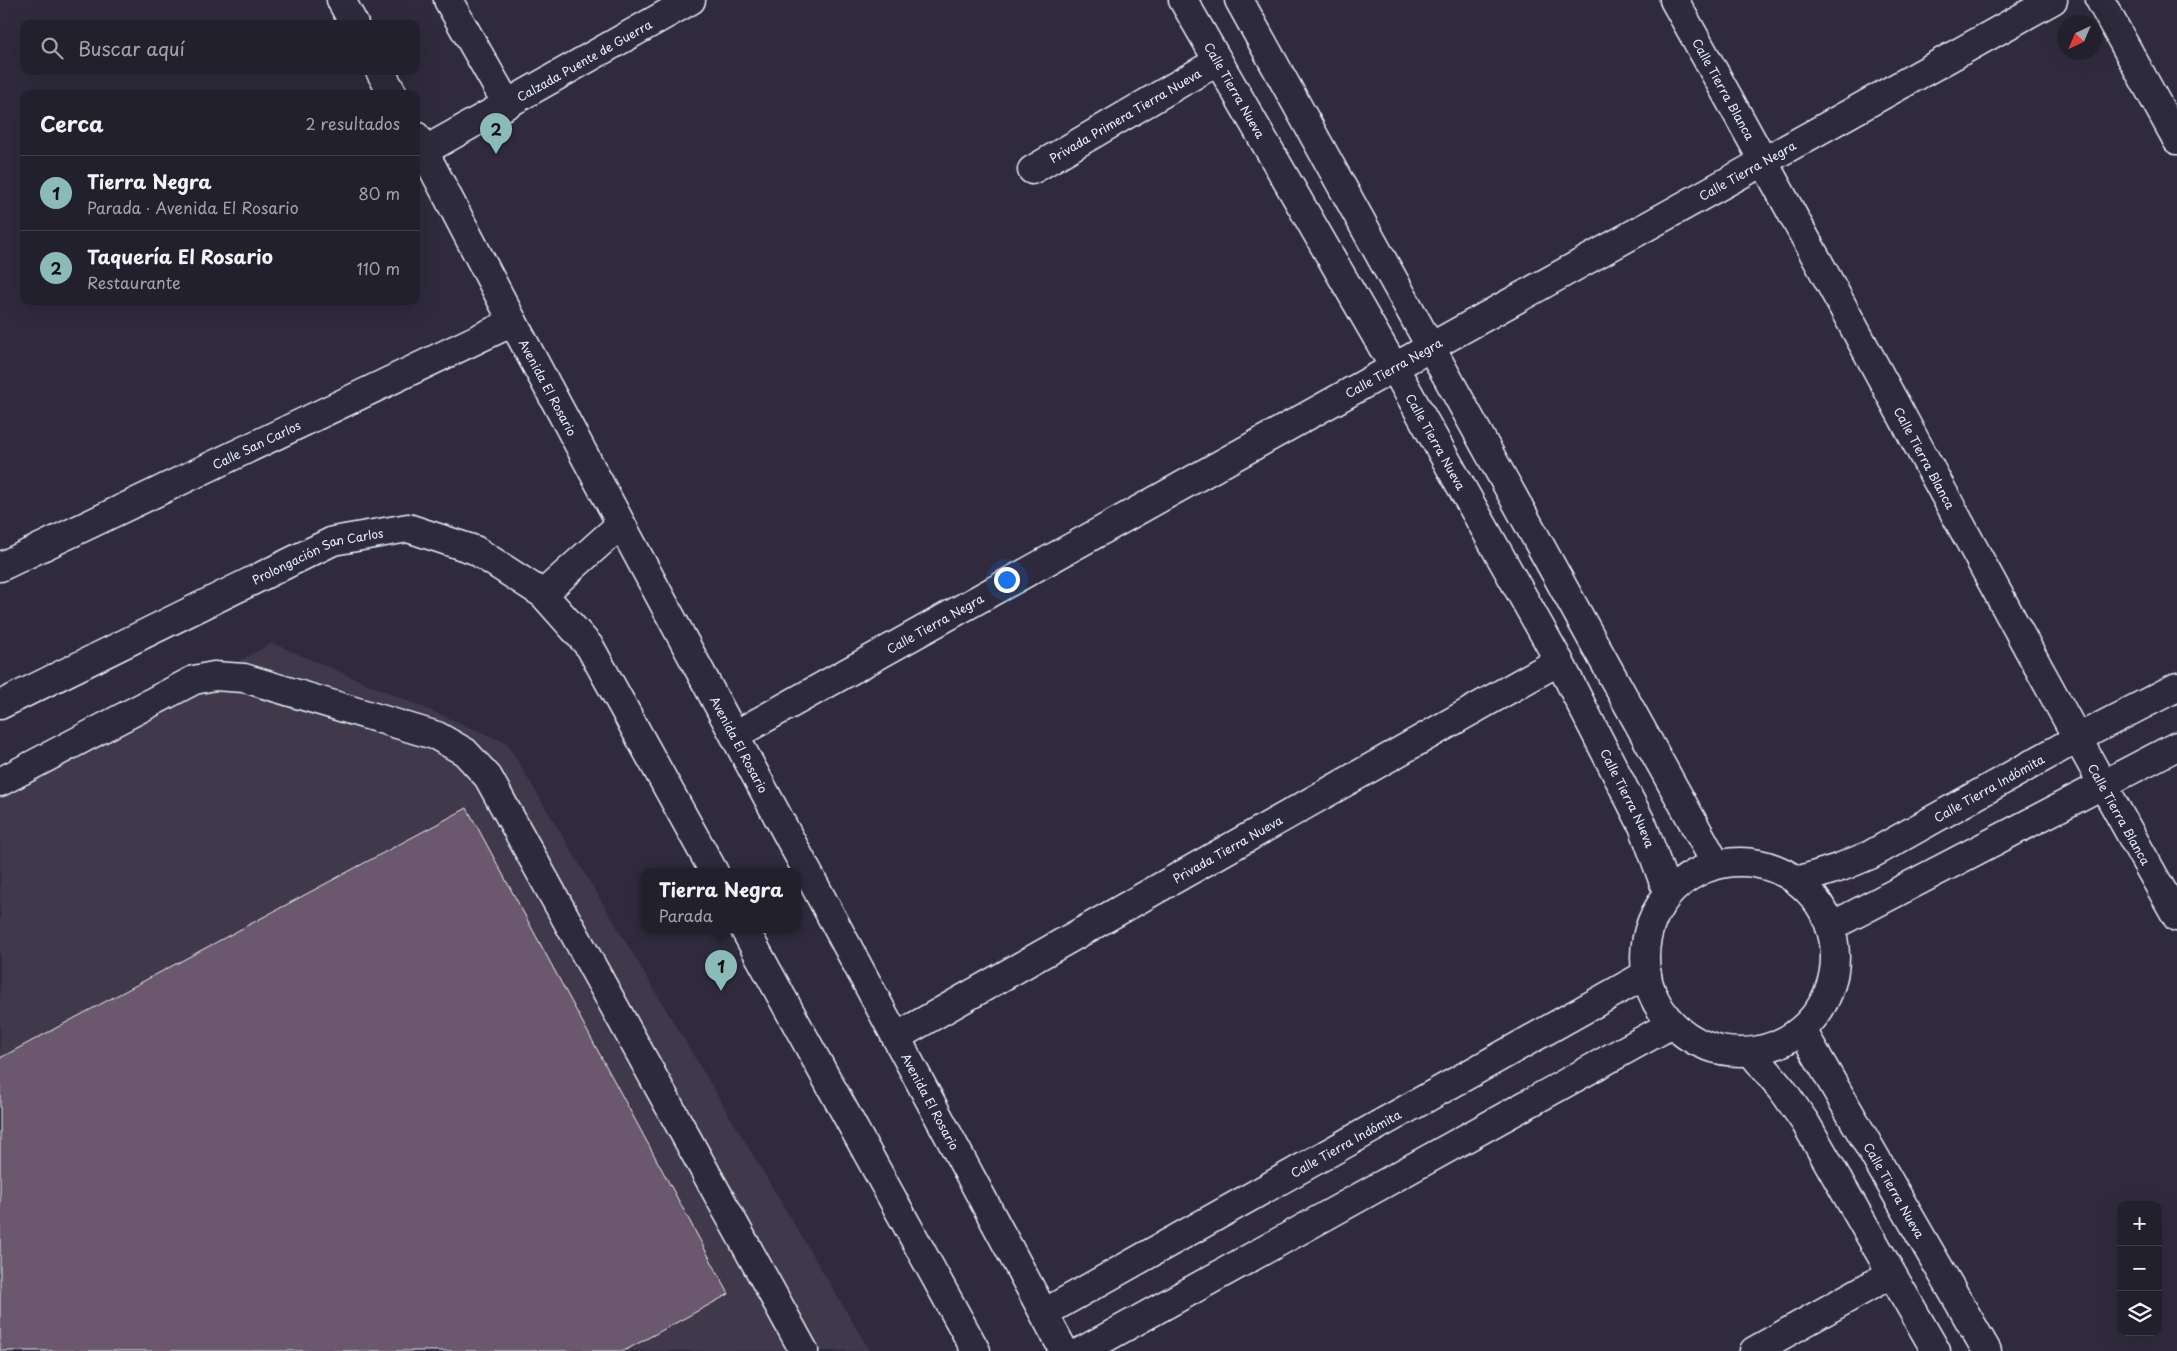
<!DOCTYPE html>
<html lang="es">
<meta charset="utf-8">
<style>
body{margin:0;font-family:"Playpen Sans",sans-serif;background:#2b2836;color:#f1f3f6}
.controls{position:absolute;right:15px;bottom:15px;display:grid;overflow:hidden;border-radius:10px;box-shadow:0 5px 20px #0002}
.controls button{width:45px;height:45px;display:grid;place-items:center;padding:0;border:0;border-bottom:1px solid #403e4a;background:#23202e;color:#f1f3f6;font:25px sans-serif}
.compass{position:absolute;left:2057px;top:15px;width:45px;height:45px;border-radius:50%;background:#23202e;box-shadow:0 5px 20px #0002;rotate:224deg}
.you{position:absolute;left:1006px;top:579px;width:18px;height:18px;margin:-12px;border:4px solid #fff;border-radius:50%;background:#1a73e8;box-shadow:0 0 0 8px #1a73e833}
.badge{display:grid;place-items:center;width:32px;height:32px;border-radius:50%;background:#8bbbb9;color:#111;font-size:16px;font-weight:700}
.pin{position:absolute;translate:-50% -41px;filter:drop-shadow(0 1px 2px #0008)}
.pin::after{content:'';position:absolute;top:26px;width:18px;height:15px;background:inherit;clip-path:polygon(0 0,100% 0,50% 100%)}
.popup{position:absolute;left:641px;top:868px;width:160px;height:65px;box-sizing:border-box;display:grid;place-content:center;border-radius:10px;background:#23202e;filter:drop-shadow(0 1px 4px #0005);font-size:16px;white-space:nowrap;color:#a3a3aa}
.popup b{font-size:19px;color:#f1f3f6}
.popup::after{content:'';position:absolute;left:50%;top:100%;margin-left:-10px;border:10px solid transparent;border-top-color:#23202e}
.list{margin:0;padding:0;list-style:none}
h2{display:flex;justify-content:space-between;align-items:center;height:65px;margin:0;padding:0 20px;font-size:21px}
h2 small{font-size:16px;font-weight:400;color:#a3a3aa}
.list li{display:grid;grid-template-columns:32px 1fr auto;gap:15px;align-items:center;box-sizing:border-box;height:75px;padding:0 20px;border-top:1px solid #403e4a}
.list b{display:block;font-size:19px;white-space:nowrap}
.list p{margin:0;font-size:16px;white-space:nowrap;color:#a3a3aa}
.list em{font-size:16px;font-style:normal;color:#a3a3aa}
.icon{flex:none;width:28px;height:28px;fill:none;stroke:currentColor;stroke-width:2;stroke-linecap:round;stroke-linejoin:round}
.map{position:relative;flex:none;width:2177px;height:1351px;overflow:hidden}
.search{position:absolute;background:#23202e;box-shadow:0 5px 20px #0002;left:20px;top:20px;width:400px;height:55px;display:flex;align-items:center;gap:12px;box-sizing:border-box;padding:0 18px;border-radius:10px;color:#a3a3aa;font-size:19px}
.panel{position:absolute;background:#23202e;box-shadow:0 5px 20px #0002;left:20px;top:90px;width:400px;height:215px;border-radius:10px}
.map>svg:first-child{display:block}
.built{fill:#41384c}
.building{fill:#6c586e;stroke:#e8f1f8}
.lines{fill:none;stroke-linecap:round;stroke-linejoin:round}
.minor-casing{stroke:#e8f1f8;stroke-width:31}
.minor{stroke:#2f2a3d;stroke-width:28}
.labels{text-anchor:middle;dominant-baseline:central;stroke-width:4.5;stroke-linejoin:round;paint-order:stroke}
.street-label{font-size:12px;fill:#e8f1f8;stroke:#2f2a3d}
</style>
<div class="map">
<svg width="2177" height="1351" viewBox="0 0 2177 1351">
<rect width="100%" height="100%" fill="#2f2a3d"/>
<filter id="ink" filterUnits="userSpaceOnUse"><feTurbulence type="fractalNoise" baseFrequency=".02" numOctaves="2"/><feDisplacementMap in="SourceGraphic" scale="10" xChannelSelector="R" yChannelSelector="G"/><feConvolveMatrix kernelMatrix="1 2 1 2 8 2 1 2 1" color-interpolation-filters="sRGB"/></filter>
<g filter="url(#ink)">
<path class="built" d="M272,643L507,743L870,1351H0V791Z"/>
<path class="building" d="M467,808L729,1294L624,1351H0V1058Z"/>
<g class="lines">
<g class="minor-casing">
<g id="minor">
<path d="M341,0L354,24"/>
<path d="M448,0L507,104"/>
<path id="s1" d="M1183,0L1394,367L1559,661L1643,826L1668,894"/>
<path d="M1239,0L1716,864"/>
<path id="s2" d="M1674,0C1845,304 2005,614 2177,917"/>
<path d="M2100,0L2177,140"/>
<path d="M380,71L393,94"/>
<path id="s3" d="M416,136L513,322L1064,1351"/>
<path id="s4" d="M424,151L691,0"/>
<path id="s5" d="M1032,170L1218,61"/>
<path id="s6" d="M0,567L513,322"/>
<path d="M543,594L621,524"/>
<path id="s7" d="M0,705L333,541L408,528L475,550L543,594L590,647L714,872"/>
<path id="s8" d="M735,735L2053,0"/>
<path d="M0,782L194,680L214,676L244,678L437,736L465,752L488,777L804,1351"/>
<circle cx="1740" cy="957" r="95"/>
<path id="s9" d="M1797,881L1841,867L1870,855L2078,738L2177,687"/>
<path d="M1830,927L2177,746"/>
<path d="M745,930L976,1351"/>
<path id="s10" d="M1802,1030L1987,1351"/>
<path id="s11" d="M896,1037L1559,661"/>
<path d="M1751,1052L1782,1089L1805,1122L1936,1351"/>
<path id="s12" d="M1044,1313L1647,974"/>
<path d="M1082,1351L1672,1024"/>
<path d="M1754,1351L1891,1274"/>
</g>
</g>
<use href="#minor" class="minor"/>
</g>
</g>
<g class="labels">
<g class="street-label">
<text stroke="none"><textPath href="#s4" startOffset="184">Calzada Puente de Guerra</textPath></text>
<text stroke="none"><textPath href="#s1" startOffset="104">Calle Tierra Nueva</textPath></text>
<text stroke="none"><textPath href="#s2" startOffset="102">Calle Tierra Blanca</textPath></text>
<text stroke="none"><textPath href="#s5" startOffset="108">Privada Primera Tierra Nueva</textPath></text>
<text stroke="none"><textPath href="#s8" startOffset="1159">Calle Tierra Negra</textPath></text>
<text stroke="none"><textPath href="#s8" startOffset="754">Calle Tierra Negra</textPath></text>
<text stroke="none"><textPath href="#s3" startOffset="284">Avenida El Rosario</textPath></text>
<text stroke="none"><textPath href="#s1" startOffset="509">Calle Tierra Nueva</textPath></text>
<text stroke="none"><textPath href="#s6" startOffset="284">Calle San Carlos</textPath></text>
<text stroke="none"><textPath href="#s2" startOffset="522">Calle Tierra Blanca</textPath></text>
<text stroke="none"><textPath href="#s7" startOffset="352">Prolongación San Carlos</textPath></text>
<text stroke="none"><textPath href="#s8" startOffset="229">Calle Tierra Negra</textPath></text>
<text stroke="none"><textPath href="#s3" startOffset="689">Avenida El Rosario</textPath></text>
<text stroke="none"><textPath href="#s9" startOffset="214">Calle Tierra Indómita</textPath></text>
<text stroke="none"><textPath href="#s1" startOffset="914">Calle Tierra Nueva</textPath></text>
<text stroke="none"><textPath href="#s2" startOffset="928">Calle Tierra Blanca</textPath></text>
<text stroke="none"><textPath href="#s11" startOffset="381">Privada Tierra Nueva</textPath></text>
<text stroke="none"><textPath href="#s3" startOffset="1094">Avenida El Rosario</textPath></text>
<text stroke="none"><textPath href="#s12" startOffset="346">Calle Tierra Indómita</textPath></text>
<text stroke="none"><textPath href="#s10" startOffset="185">Calle Tierra Nueva</textPath></text>
</g>
</g>
</svg>
<div class="controls">
<button>+</button>
<button>−</button>
<button><svg class="icon" aria-label="layers" viewBox="0 0 24 24"><path d="M12 4l9 5-9 5-9-5zM3 14l9 5 9-5"/></svg></button>
</div>
<svg class="compass" viewBox="-18 -18 36 36"><path d="M0-13l5 13h-10z" fill="#e53935"/><path d="M0 13l5-13h-10z" fill="#a3a3aa"/></svg>
<div class="you"></div>
<div class="pin badge" style="left:721px;top:991px">1</div>
<div class="popup"><b>Tierra Negra</b>Parada</div>
<div class="pin badge" style="left:496px;top:154px">2</div>
<div class="search"><svg class="icon" aria-label="search" viewBox="0 0 24 24"><circle cx="10" cy="10" r="6"/><path d="M15 15l6 6"/></svg>Buscar aquí</div>
<section class="panel">
<h2>Cerca<small>2 resultados</small></h2>
<ul class="list">
<li><span class="badge">1</span><div><b>Tierra Negra</b><p>Parada · Avenida El Rosario</p></div><em>80 m</em></li>
<li><span class="badge">2</span><div><b>Taquería El Rosario</b><p>Restaurante</p></div><em>110 m</em></li>
</ul>
</section>
</div>
